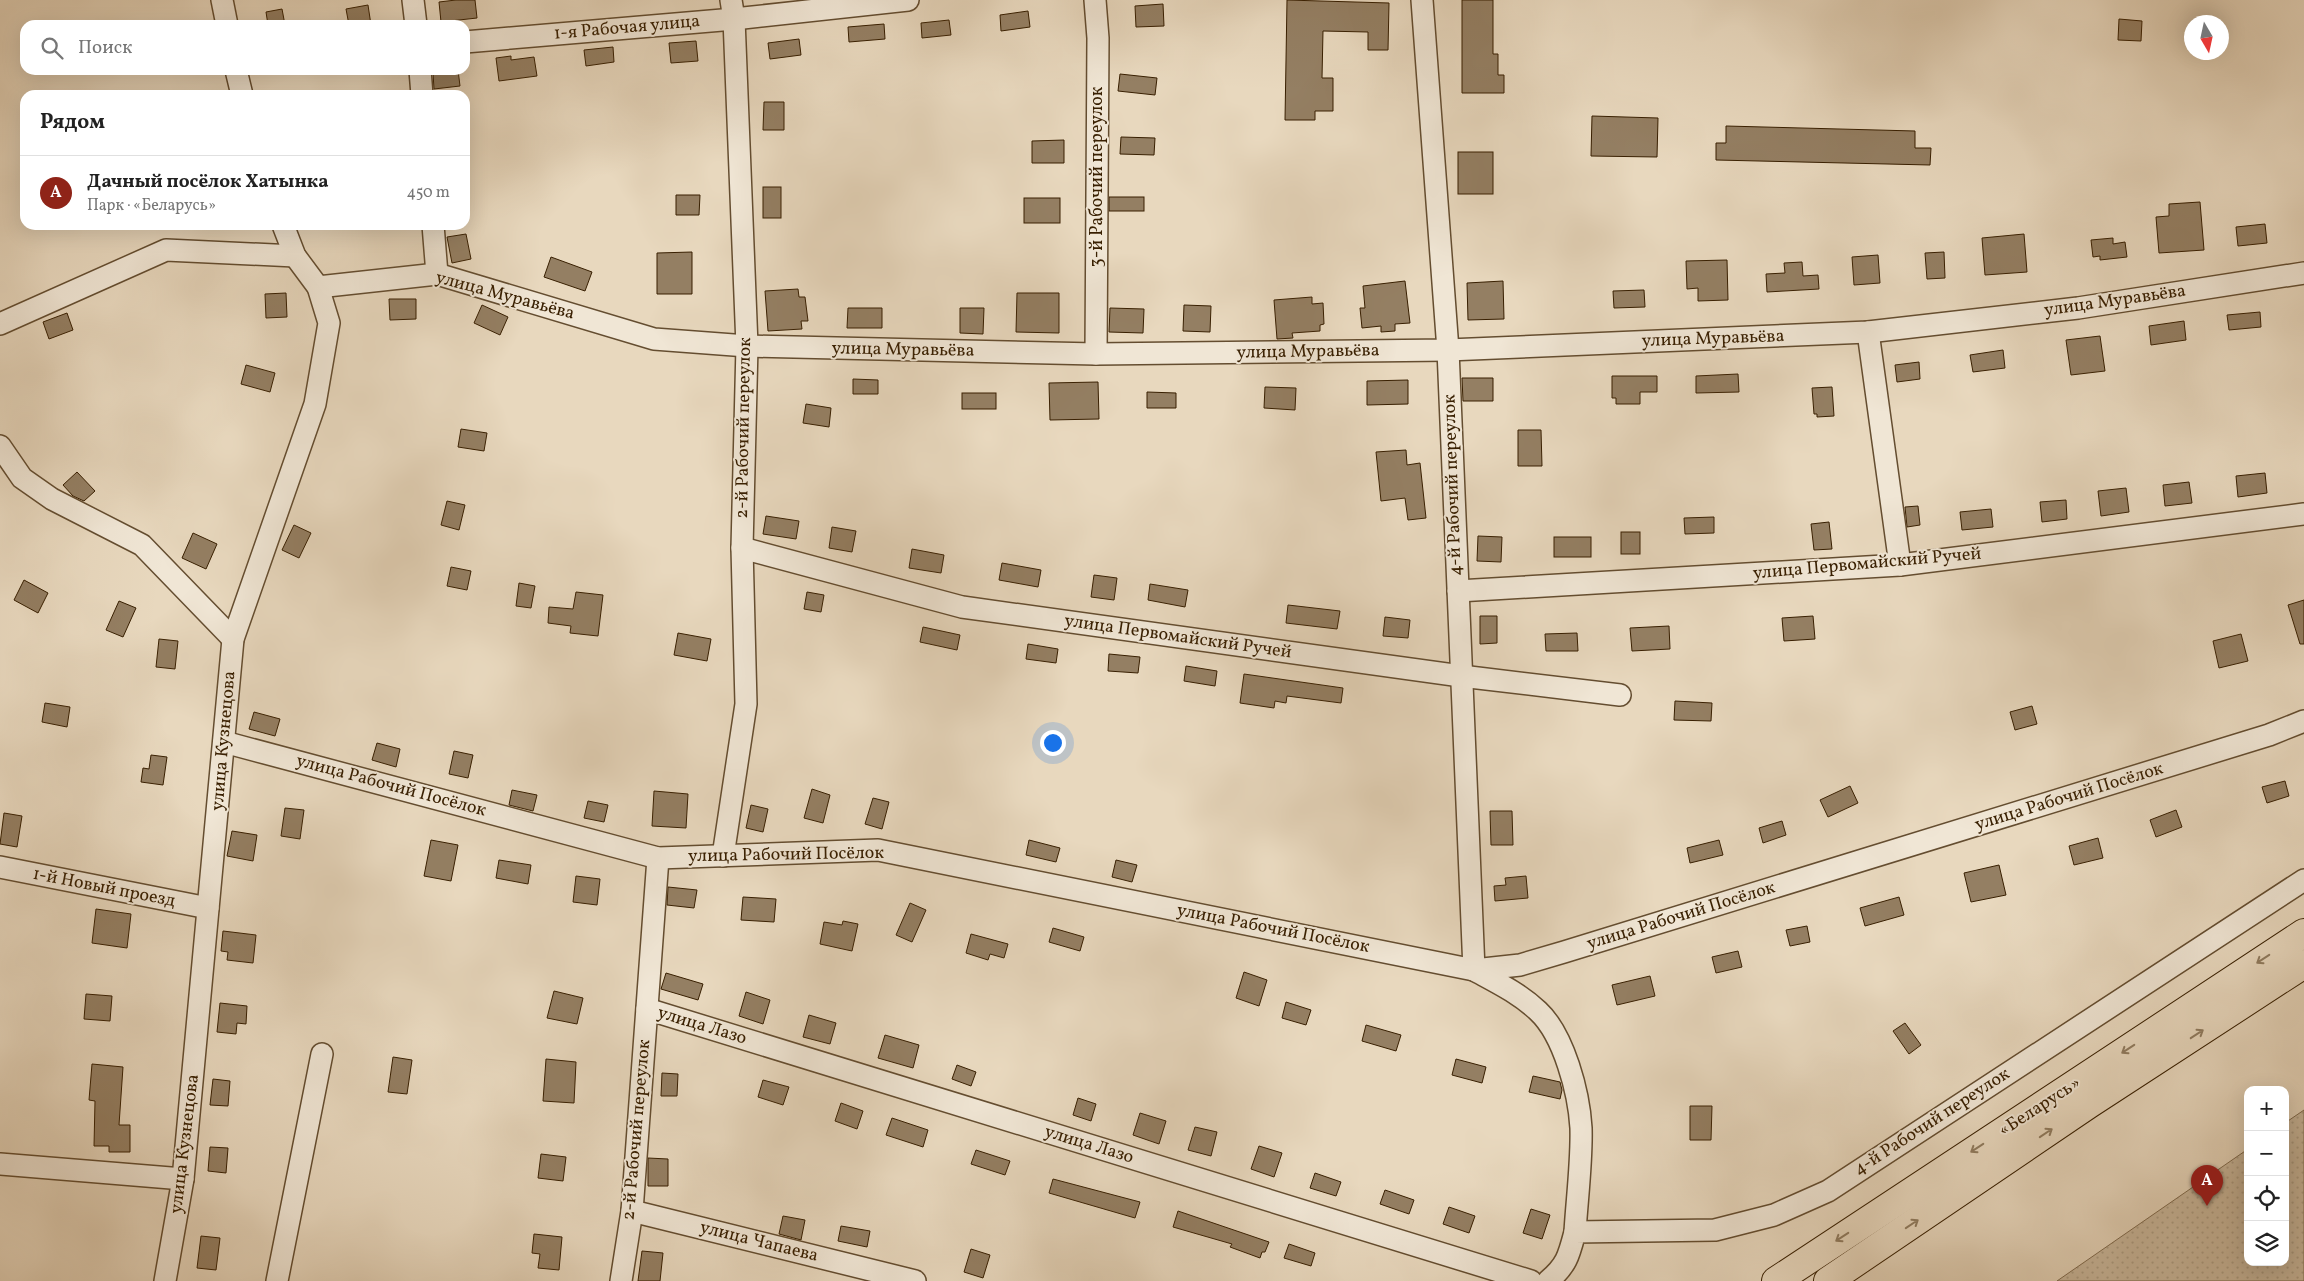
<!DOCTYPE html>
<html lang="ru">
<meta charset="utf-8">
<style>
body{margin:0;font-family:Vollkorn,serif;background:#f6f6f6;color:#222}
.controls{position:absolute;right:15px;bottom:15px;display:grid;overflow:hidden;border-radius:10px;box-shadow:0 5px 20px #0002}
.controls button{width:45px;height:45px;display:grid;place-items:center;padding:0;border:0;border-bottom:1px solid #e0e0e0;background:#fff;color:#222;font:25px sans-serif}
.compass{position:absolute;left:2184px;top:15px;width:45px;height:45px;border-radius:50%;background:#fff;box-shadow:0 5px 20px #0002;rotate:171deg}
.you{position:absolute;left:1052px;top:742px;width:18px;height:18px;margin:-12px;border:4px solid #fff;border-radius:50%;background:#1a73e8;box-shadow:0 0 0 8px #1a73e833}
.badge{display:grid;place-items:center;width:32px;height:32px;border-radius:50%;background:#8f2418;color:#fff;font-size:16px;font-weight:700}
.pin{position:absolute;translate:-50% -41px;filter:drop-shadow(0 1px 2px #0008)}
.pin::after{content:'';position:absolute;top:26px;width:18px;height:15px;background:inherit;clip-path:polygon(0 0,100% 0,50% 100%)}
.list{margin:0;padding:0;list-style:none}
h2{display:flex;justify-content:space-between;align-items:center;height:65px;margin:0;padding:0 20px;font-size:21px}
h2 small{font-size:16px;font-weight:400;color:#767676}
.list li{display:grid;grid-template-columns:32px 1fr auto;gap:15px;align-items:center;box-sizing:border-box;height:75px;padding:0 20px;border-top:1px solid #e0e0e0}
.list b{display:block;font-size:19px;white-space:nowrap}
.list p{margin:0;font-size:16px;white-space:nowrap;color:#767676}
.list em{font-size:16px;font-style:normal;color:#767676}
.icon{flex:none;width:28px;height:28px;fill:none;stroke:currentColor;stroke-width:2;stroke-linecap:round;stroke-linejoin:round}
.map{position:relative;flex:none;width:2304px;height:1281px;overflow:hidden}
.search{position:absolute;background:#fff;box-shadow:0 5px 20px #0002;left:20px;top:20px;width:450px;height:55px;display:flex;align-items:center;gap:12px;box-sizing:border-box;padding:0 18px;border-radius:15px;color:#767676;font-size:19px}
.panel{position:absolute;background:#fff;box-shadow:0 5px 20px #0002;left:20px;top:90px;width:450px;height:140px;border-radius:15px}
.map>svg:first-child{display:block}
.green{fill:url(#green-dots);stroke:#816c50}
.building{fill:#947f63;stroke:#381f01}
.lines{fill:none;stroke-linecap:round;stroke-linejoin:round}
.minor-casing{stroke:#644d30;stroke-width:24}
.trunk-casing{stroke:#381f01;stroke-width:30}
.minor{stroke:#f0e6d5;stroke-width:21}
.trunk{stroke:#e8d8be;stroke-width:28}
.oneway{stroke:#907c60}
.labels{text-anchor:middle;dominant-baseline:central;stroke-width:4;stroke-linejoin:round;paint-order:stroke}
.street-label{font-size:18px;fill:#381f01;stroke:#f0e6d5}
</style>
<div class="map">
<svg width="2304" height="1281" viewBox="0 0 2304 1281">
<defs>
<pattern id="green-dots" width="8" height="8" patternUnits="userSpaceOnUse" patternTransform="scale(1.25)"><rect width="8" height="8" fill="#cab99e"/><path d="M2 2h.1M6 6h.1" fill="none" stroke="#ae9f86" stroke-width="1.8" stroke-linecap="round"/></pattern>
</defs>
<rect width="100%" height="100%" fill="#e8d8be"/>
<filter id="stains"><feTurbulence type="fractalNoise" baseFrequency=".004" numOctaves="4"/><feColorMatrix values="0 0 0 0 .2 0 0 0 0 .09 0 0 0 0 .02 0 0 0 .5 -.17"/></filter>
<radialGradient id="worn" r=".72"><stop offset=".6" stop-color="#630" stop-opacity="0"/><stop offset="1" stop-color="#630" stop-opacity=".3"/></radialGradient>
<path class="green" d="M2304,1110V1281H2057L2248,1149V1262H2285V1123Z"/>
<g class="building">
<path d="M456,0H475L477,18L441,22L439,2Z"/>
<path d="M1287,0L1389,3L1388,50H1368V32L1323,31L1322,78H1333V111H1315V120H1285Z"/>
<path d="M1462,0H1493V54H1498V75H1504V93H1462Z"/>
<path d="M1163,4L1164,26L1136,27L1135,6Z"/>
<path d="M368,5L371,25H349L346,9Z"/>
<path d="M282,9L285,25H268L266,12Z"/>
<path d="M1028,11L1030,27L1001,31L1000,15Z"/>
<path d="M2119,19L2142,21L2141,41L2118,40Z"/>
<path d="M949,20L951,35L922,38L921,23Z"/>
<path d="M884,24L885,39L849,42L848,27Z"/>
<path d="M799,39L801,55L770,59L768,43Z"/>
<path d="M696,41L698,61L671,63L669,43Z"/>
<path d="M613,47L614,62L586,66L584,50Z"/>
<path d="M511,56V60L534,57L537,76L499,81L496,58Z"/>
<path d="M458,70L460,86L434,89L433,73Z"/>
<path d="M1120,74L1157,78L1155,95L1118,91Z"/>
<path d="M764,102H784V130H763Z"/>
<path d="M1592,116L1658,118L1657,157L1591,156Z"/>
<path d="M1726,126L1915,131V148H1931L1930,165L1716,160V143H1726Z"/>
<path d="M1121,137L1155,138L1154,155L1120,154Z"/>
<path d="M1064,140V163H1032V141Z"/>
<rect x="1458" y="152" width="35" height="42"/>
<rect x="763" y="187" width="18" height="31"/>
<path d="M676,195H700L699,215H676Z"/>
<rect x="1109" y="197" width="35" height="14"/>
<rect x="1024" y="198" width="36" height="25"/>
<path d="M2200,202L2204,250L2159,253L2156,217L2169,216V204Z"/>
<path d="M2265,224L2267,243L2238,246L2236,227Z"/>
<path d="M466,234L471,259L452,263L447,237Z"/>
<path d="M2024,234L2027,272L1985,275L1982,238Z"/>
<path d="M2113,238V244L2125,242L2127,257L2100,260V256L2093,257L2091,240Z"/>
<path d="M692,252V294H657V253Z"/>
<path d="M1944,252L1945,278L1927,279L1925,253Z"/>
<path d="M1878,255L1880,283L1854,285L1852,257Z"/>
<path d="M551,257L592,272L585,291L544,277Z"/>
<path d="M1727,260L1728,300L1698,301V288L1687,289L1686,261Z"/>
<path d="M1802,262L1803,276L1818,275L1819,289L1767,292L1766,274L1785,273L1784,263Z"/>
<path d="M1405,281L1410,323L1395,324V331L1381,332V326L1362,328L1360,308H1365L1363,286Z"/>
<path d="M1503,281L1504,319L1468,320L1467,283Z"/>
<path d="M798,289L799,297H805L808,321H801L802,329L768,331L765,291Z"/>
<path d="M1644,290L1645,307L1614,308L1613,291Z"/>
<path d="M286,293L287,317L266,318L265,294Z"/>
<path d="M1017,293H1059V333L1016,332Z"/>
<path d="M1312,297V304L1323,303L1324,324L1320,325V331L1292,333L1293,338L1277,339L1274,300Z"/>
<path d="M389,299H416V319L390,320Z"/>
<path d="M482,305L508,317L500,335L474,323Z"/>
<path d="M1184,305L1211,306L1210,332L1183,331Z"/>
<path d="M848,308H882V328H847Z"/>
<path d="M960,308H984L983,334L960,333Z"/>
<path d="M1110,308L1144,309L1143,333L1109,332Z"/>
<path d="M2260,312L2261,327L2229,330L2227,315Z"/>
<path d="M67,313L73,330L49,339L43,322Z"/>
<path d="M2184,321L2186,340L2151,345L2149,326Z"/>
<path d="M2100,336L2105,371L2071,375L2066,340Z"/>
<path d="M2003,350L2005,368L1973,372L1970,355Z"/>
<path d="M1919,362L1920,379L1897,382L1895,365Z"/>
<path d="M246,365L275,373L270,392L241,384Z"/>
<path d="M1738,374L1739,392L1696,393V376Z"/>
<path d="M1612,376H1657V392H1640V404H1616V398H1612Z"/>
<path d="M1462,378H1493V401H1463Z"/>
<path d="M853,379L878,380V394H853Z"/>
<path d="M1408,380V404L1367,405V381Z"/>
<path d="M1098,382L1099,419L1050,420L1049,383Z"/>
<path d="M1265,387L1296,388L1295,410L1264,408Z"/>
<path d="M1832,387L1834,416L1817,417V414H1814L1812,388Z"/>
<path d="M1147,392L1176,393V408H1147Z"/>
<rect x="962" y="393" width="34" height="16"/>
<path d="M806,404L831,408L829,427L803,423Z"/>
<path d="M461,429L487,433L484,451L458,447Z"/>
<path d="M1518,430H1541L1542,466H1518Z"/>
<path d="M1406,450L1407,465L1420,463L1426,518L1408,520L1405,498L1381,501L1376,452Z"/>
<path d="M77,472L95,491L84,501L73,496L63,485Z"/>
<path d="M2265,473L2267,493L2238,497L2236,476Z"/>
<path d="M2189,482L2192,503L2165,506L2163,485Z"/>
<path d="M2126,488L2129,512L2101,516L2098,491Z"/>
<path d="M2066,500L2067,519L2042,522L2040,502Z"/>
<path d="M447,501L465,505L459,530L441,525Z"/>
<path d="M1918,506L1920,525L1907,527L1905,507Z"/>
<path d="M1991,509L1993,527L1962,530L1960,512Z"/>
<path d="M766,516L799,521L796,539L763,534Z"/>
<path d="M1714,517V533L1685,534L1684,518Z"/>
<path d="M1829,522L1832,549L1814,550L1811,524Z"/>
<path d="M294,525L311,533L299,558L282,550Z"/>
<path d="M832,527L856,531L852,552L829,548Z"/>
<rect x="1621" y="532" width="19" height="22"/>
<path d="M193,533L217,544L206,569L182,558Z"/>
<path d="M1478,536L1502,537L1501,562L1477,561Z"/>
<rect x="1554" y="537" width="37" height="20"/>
<path d="M912,549L944,555L941,573L909,568Z"/>
<path d="M1002,563L1041,570L1038,587L999,580Z"/>
<path d="M451,567L471,571L467,590L447,586Z"/>
<path d="M1094,575L1117,578L1114,600L1091,597Z"/>
<path d="M24,580L48,593L38,613L14,600Z"/>
<path d="M519,583L535,586L531,608L516,606Z"/>
<path d="M1150,584L1188,590L1185,607L1148,600Z"/>
<path d="M576,592L603,595L598,636L570,633L571,626L548,623L549,607L573,609Z"/>
<path d="M807,592L824,595L821,612L804,609Z"/>
<path d="M2304,600V644H2300L2288,605Z"/>
<path d="M119,601L136,608L123,637L106,630Z"/>
<path d="M1288,605L1340,611L1337,629L1286,623Z"/>
<path d="M1480,616H1497V643L1480,644Z"/>
<path d="M1813,616L1815,639L1784,641L1782,618Z"/>
<path d="M1385,617L1410,620L1408,638L1383,636Z"/>
<path d="M1669,626L1670,649L1632,651L1630,628Z"/>
<path d="M923,627L960,635L957,650L920,642Z"/>
<path d="M678,633L711,639L707,661L674,655Z"/>
<path d="M1577,633L1578,651H1546L1545,634Z"/>
<path d="M2241,634L2248,661L2219,668L2213,641Z"/>
<path d="M159,639L178,641L175,669L156,667Z"/>
<path d="M1028,644L1058,649L1056,663L1026,659Z"/>
<path d="M1109,654L1140,657L1138,673L1108,671Z"/>
<path d="M1186,666L1217,671L1215,686L1184,681Z"/>
<path d="M1244,674L1343,688L1341,703L1287,696L1286,703L1275,701L1274,708L1240,703Z"/>
<path d="M1675,701L1712,703L1711,721L1674,720Z"/>
<path d="M45,703L70,707L67,727L42,722Z"/>
<path d="M2032,706L2037,724L2015,730L2010,712Z"/>
<path d="M254,712L280,719L275,736L249,729Z"/>
<path d="M377,743L400,749L396,767L372,760Z"/>
<path d="M454,751L473,755L468,778L449,774Z"/>
<path d="M151,755L167,757L163,785L141,782L143,768L149,769Z"/>
<path d="M2285,781L2289,796L2267,803L2262,787Z"/>
<path d="M1850,786L1858,803L1828,817L1820,800Z"/>
<path d="M812,789L830,795L823,823L804,818Z"/>
<path d="M512,790L537,795L533,811L509,805Z"/>
<path d="M654,791L688,794L686,828L652,826Z"/>
<path d="M873,798L889,802L882,829L865,824Z"/>
<path d="M588,801L608,805L604,822L584,818Z"/>
<path d="M751,805L768,809L763,832L746,828Z"/>
<path d="M285,808L304,810L300,839L281,836Z"/>
<path d="M2176,810L2182,827L2156,837L2150,820Z"/>
<path d="M1490,811H1512L1513,845H1491Z"/>
<path d="M4,813L22,816L17,847L0,844Z"/>
<path d="M1782,821L1786,835L1763,843L1759,828Z"/>
<path d="M232,831L257,835L253,861L227,856Z"/>
<path d="M2098,838L2103,858L2074,865L2069,846Z"/>
<path d="M431,840L458,845L451,881L424,876Z"/>
<path d="M1029,840L1060,848L1056,862L1026,855Z"/>
<path d="M1719,840L1723,855L1690,863L1687,848Z"/>
<path d="M499,860L531,865L528,884L496,878Z"/>
<path d="M1116,860L1137,865L1132,882L1112,877Z"/>
<path d="M1999,865L2006,895L1971,902L1964,873Z"/>
<path d="M576,876L600,879L597,905L573,902Z"/>
<path d="M1526,876L1528,898L1495,901L1494,886L1506,885L1505,878Z"/>
<path d="M668,887L697,890L694,908L667,905Z"/>
<path d="M743,897L776,899L774,922L741,920Z"/>
<path d="M1899,897L1904,915L1865,926L1860,908Z"/>
<path d="M910,903L926,910L912,942L896,935Z"/>
<path d="M96,909L131,914L127,948L92,943Z"/>
<path d="M843,921L858,924L852,951L820,944L824,922L842,925Z"/>
<path d="M1807,926L1810,942L1790,946L1786,930Z"/>
<path d="M1053,928L1084,937L1080,951L1049,942Z"/>
<path d="M223,931L256,935L253,963L227,960L228,952L221,951Z"/>
<path d="M971,934L1008,944L1004,958L990,954L988,960L966,953Z"/>
<path d="M1738,951L1742,967L1716,973L1712,957Z"/>
<path d="M1244,972L1267,980L1259,1006L1236,998Z"/>
<path d="M666,973L703,984L698,1000L661,989Z"/>
<path d="M1650,976L1655,996L1617,1005L1612,985Z"/>
<path d="M554,991L583,998L577,1024L547,1018Z"/>
<path d="M746,992L770,1000L763,1024L739,1016Z"/>
<path d="M86,994L112,996L110,1021L84,1019Z"/>
<path d="M1286,1002L1311,1010L1306,1025L1282,1018Z"/>
<path d="M220,1003L247,1006L246,1024L237,1023L236,1034L217,1032Z"/>
<path d="M809,1015L836,1023L830,1044L803,1037Z"/>
<path d="M1905,1023L1921,1045L1909,1054L1893,1031Z"/>
<path d="M1366,1025L1401,1035L1396,1051L1362,1041Z"/>
<path d="M885,1035L919,1045L913,1068L878,1058Z"/>
<path d="M393,1057L412,1060L407,1094L388,1092Z"/>
<path d="M546,1059L576,1062L574,1103L543,1101Z"/>
<path d="M1456,1059L1486,1067L1482,1083L1452,1075Z"/>
<path d="M92,1064L123,1067L119,1125H130V1152H109V1146H94L95,1101L89,1100Z"/>
<path d="M957,1065L976,1072L971,1086L952,1079Z"/>
<path d="M662,1073L678,1074L677,1096H661Z"/>
<path d="M1533,1076L1560,1082L1562,1090L1560,1099L1529,1092Z"/>
<path d="M213,1079L230,1081L228,1106L210,1105Z"/>
<path d="M763,1080L789,1087L783,1105L758,1097Z"/>
<path d="M1078,1098L1096,1104L1091,1121L1073,1115Z"/>
<path d="M841,1103L863,1111L857,1129L835,1121Z"/>
<path d="M1690,1106H1712L1711,1140H1690Z"/>
<path d="M1140,1113L1166,1121L1159,1144L1133,1135Z"/>
<path d="M892,1118L928,1130L923,1147L886,1135Z"/>
<path d="M1195,1127L1217,1132L1211,1156L1188,1150Z"/>
<path d="M1259,1146L1282,1153L1274,1177L1251,1169Z"/>
<path d="M210,1147L228,1148L226,1173L208,1171Z"/>
<path d="M976,1150L1010,1161L1005,1175L971,1164Z"/>
<path d="M541,1154L566,1157L563,1181L538,1178Z"/>
<path d="M648,1158L668,1159V1186H648Z"/>
<path d="M1315,1173L1341,1182L1336,1196L1310,1188Z"/>
<path d="M1053,1179L1140,1202L1135,1218L1049,1193Z"/>
<path d="M1385,1190L1414,1200L1409,1214L1380,1204Z"/>
<path d="M1449,1207L1475,1216L1469,1233L1443,1224Z"/>
<path d="M1531,1209L1550,1215L1542,1239L1523,1233Z"/>
<path d="M1178,1211L1269,1242L1265,1252H1262L1260,1258L1230,1247L1232,1244L1173,1227Z"/>
<path d="M783,1216L805,1220L801,1240L779,1234Z"/>
<path d="M841,1226L870,1231L867,1247L838,1241Z"/>
<path d="M534,1234L562,1237L559,1270L538,1268L540,1254L532,1253Z"/>
<path d="M201,1236L220,1238L216,1270L197,1268Z"/>
<path d="M1289,1244L1315,1253L1311,1266L1284,1258Z"/>
<path d="M971,1249L990,1255L983,1278L964,1272Z"/>
<path d="M642,1251L663,1253L660,1281H638Z"/>
</g>
<g class="lines">
<g class="minor-casing">
<g id="minor">
<path d="M222,0L227,25"/>
<path d="M413,0L416,25"/>
<path d="M1095,0L1098,38L1096,354"/>
<path d="M1422,0L1448,350L1474,970"/>
<path d="M465,42L734,19L908,0"/>
<path d="M236,70L242,95"/>
<path d="M420,70L422,95"/>
<path d="M433,225L437,274"/>
<path d="M318,287L437,274L654,339L747,346L1096,354L1448,350L1868,332L2078,308L2304,273"/>
<path d="M0,324L166,250L295,256"/>
<path d="M1868,332L1900,565"/>
<path d="M0,446L22,478L52,499L142,545L233,639"/>
<path d="M742,548L962,607L1461,676L1620,695"/>
<path d="M1458,591L1900,565L2304,514"/>
<path d="M224,742L658,858L878,850L1474,970L1520,965L1564,952L2269,735L2304,721"/>
<path d="M723,856L746,704L742,548L747,346L734,19L731,0"/>
<path d="M0,867L208,908"/>
<path d="M1474,970C1496,982 1519,993 1538,1011C1564,1035 1579,1093 1581,1128C1582,1160 1577,1199 1575,1232"/>
<path d="M647,1009L1531,1281"/>
<path d="M0,1164L183,1179"/>
<path d="M632,1211L915,1281"/>
<path d="M165,1281L183,1179L233,639L315,404L329,323L318,287L295,256L283,225"/>
<path d="M277,1281L322,1054"/>
<path d="M621,1281L632,1211L658,858"/>
<path d="M1548,1281C1567,1265 1569,1255 1575,1232L1715,1230L1774,1215L1828,1191L2304,880"/>
</g>
</g>
<g class="trunk-casing">
<g id="trunk">
<path d="M1776,1281L2304,933"/>
<path d="M1828,1281L2089,1104L2304,964"/>
</g>
</g>
<use href="#minor" class="minor"/>
<use href="#trunk" class="trunk"/>
</g>
<defs><path id="oneway-shaft" d="M-6 0H5M1.5-3L5.5 0L1.5 3" fill="none" stroke-width="1.6" stroke-linecap="round" stroke-linejoin="round" transform="scale(1.25)"/></defs>
<g class="oneway">
<use href="#oneway-shaft" transform="translate(2263 959) rotate(147)"/>
<use href="#oneway-shaft" transform="translate(2197 1034) rotate(-33)"/>
<use href="#oneway-shaft" transform="translate(2128 1049) rotate(147)"/>
<use href="#oneway-shaft" transform="translate(2046 1133) rotate(-34)"/>
<use href="#oneway-shaft" transform="translate(1977 1148) rotate(147)"/>
<use href="#oneway-shaft" transform="translate(1912 1224) rotate(-34)"/>
<use href="#oneway-shaft" transform="translate(1842 1237) rotate(147)"/>
</g>
<g class="labels">
<g class="street-label">
<text transform="translate(627 28) rotate(-5)">1-я Рабочая улица</text>
<text transform="translate(1097 177) rotate(-90)">3-й Рабочий переулок</text>
<text transform="translate(505 296) rotate(15)">улица Муравьёва</text>
<text transform="translate(2115 301) rotate(-8)">улица Муравьёва</text>
<text transform="translate(1713 339) rotate(-2)">улица Муравьёва</text>
<text transform="translate(903 350) rotate(1)">улица Муравьёва</text>
<text transform="translate(1308 352) rotate(-1)">улица Муравьёва</text>
<text transform="translate(744 428) rotate(-89)">2-й Рабочий переулок</text>
<text transform="translate(1453 485) rotate(-92)">4-й Рабочий переулок</text>
<text transform="translate(1867 564) rotate(-5)">улица Первомайский Ручей</text>
<text transform="translate(1178 637) rotate(8)">улица Первомайский Ручей</text>
<text transform="translate(224 741) rotate(-85)">улица Кузнецова</text>
<text transform="translate(391 786) rotate(15)">улица Рабочий Посёлок</text>
<text transform="translate(2069 797) rotate(-17)">улица Рабочий Посёлок</text>
<text transform="translate(786 855) rotate(-1)">улица Рабочий Посёлок</text>
<text transform="translate(104 888) rotate(11)">1-й Новый проезд</text>
<text transform="translate(1681 916) rotate(-17)">улица Рабочий Посёлок</text>
<text transform="translate(1273 929) rotate(11)">улица Рабочий Посёлок</text>
<text transform="translate(702 1026) rotate(17)">улица Лазо</text>
<text transform="translate(2040 1107) rotate(-33)">«Беларусь»</text>
<text transform="translate(1932 1122) rotate(-33)">4-й Рабочий переулок</text>
<text transform="translate(637 1130) rotate(-85)">2-й Рабочий переулок</text>
<text transform="translate(185 1144) rotate(-83)">улица Кузнецова</text>
<text transform="translate(1089 1145) rotate(17)">улица Лазо</text>
<text transform="translate(759 1242) rotate(14)">улица Чапаева</text>
</g>
</g>
<rect width="100%" height="100%" filter="url(#stains)"/>
<rect width="100%" height="100%" fill="url(#worn)"/>
</svg>
<div class="controls">
<button>+</button>
<button>−</button>
<button><svg class="icon" aria-label="locate" viewBox="0 0 24 24"><circle cx="12" cy="12" r="6"/><path d="M12 2v4M12 18v4M2 12h4M18 12h4"/></svg></button>
<button><svg class="icon" aria-label="layers" viewBox="0 0 24 24"><path d="M12 4l9 5-9 5-9-5zM3 14l9 5 9-5"/></svg></button>
</div>
<svg class="compass" viewBox="-18 -18 36 36"><path d="M0-13l5 13h-10z" fill="#e53935"/><path d="M0 13l5-13h-10z" fill="#767676"/></svg>
<div class="you"></div>
<div class="pin badge" style="left:2207px;top:1206px">A</div>
<div class="search"><svg class="icon" aria-label="search" viewBox="0 0 24 24"><circle cx="10" cy="10" r="6"/><path d="M15 15l6 6"/></svg>Поиск</div>
<section class="panel">
<h2>Рядом<small></small></h2>
<ul class="list">
<li><span class="badge">A</span><div><b>Дачный посёлок Хатынка</b><p>Парк · «Беларусь»</p></div><em>450 m</em></li>
</ul>
</section>
</div>
